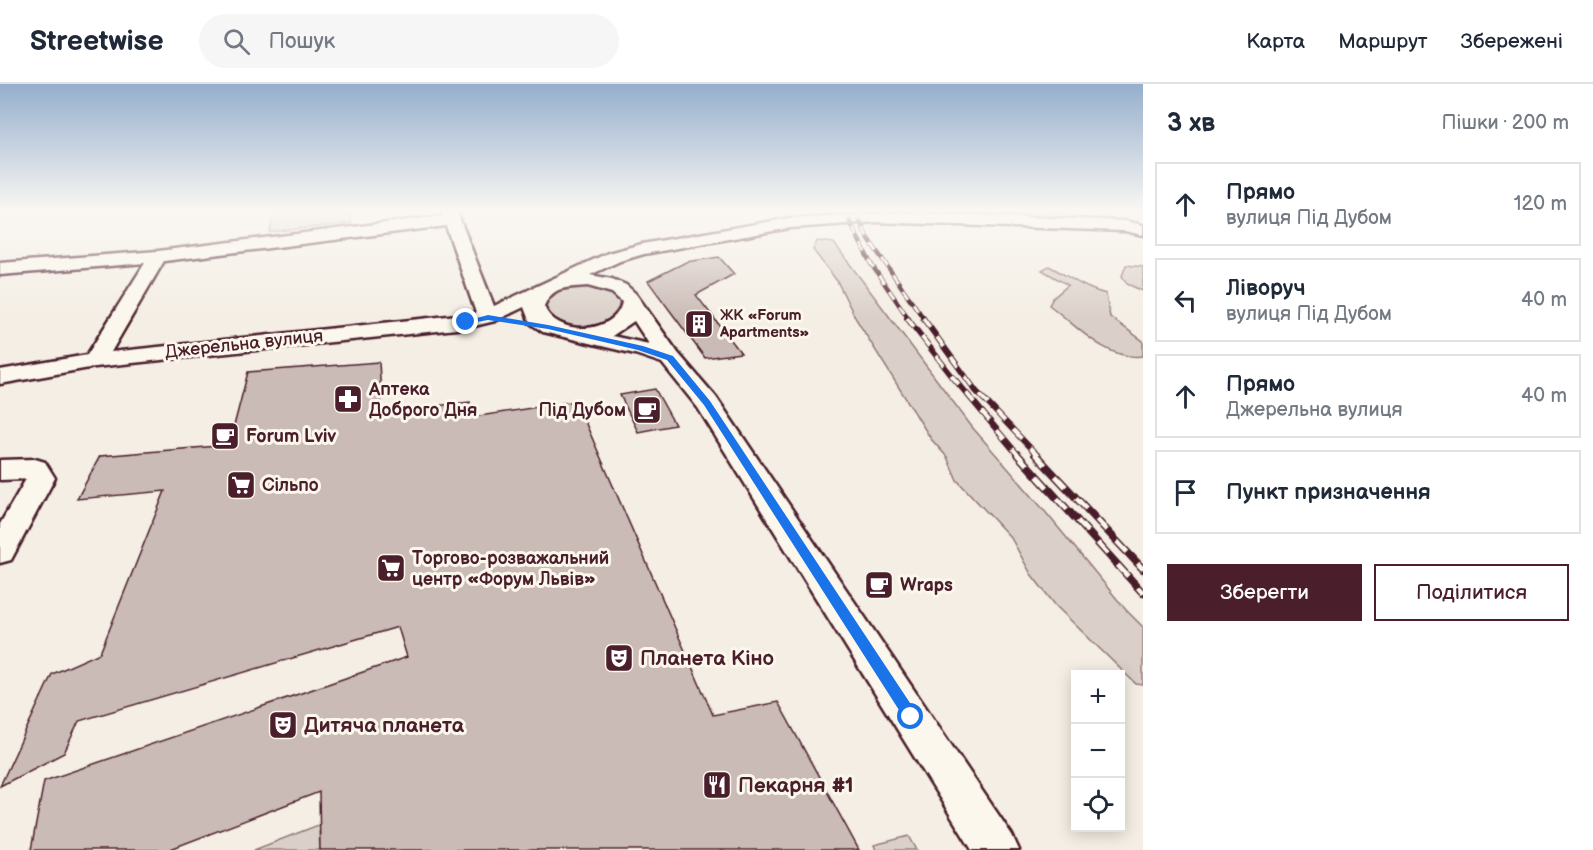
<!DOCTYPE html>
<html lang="uk">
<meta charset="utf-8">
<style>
body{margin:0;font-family:"Balsamiq Sans",sans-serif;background:#f6f6f7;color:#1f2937}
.controls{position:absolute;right:18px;bottom:18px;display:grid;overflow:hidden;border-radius:0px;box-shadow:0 3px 15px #0003}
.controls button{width:54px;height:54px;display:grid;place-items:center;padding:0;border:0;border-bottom:2px solid #e0e1e3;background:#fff;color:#1f2937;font:30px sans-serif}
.stop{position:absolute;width:18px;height:18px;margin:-14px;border:4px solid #1a73e8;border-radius:50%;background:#fff}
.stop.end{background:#1a73e8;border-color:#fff;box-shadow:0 2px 6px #0008}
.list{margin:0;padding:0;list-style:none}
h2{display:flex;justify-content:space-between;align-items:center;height:78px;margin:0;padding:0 24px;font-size:26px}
h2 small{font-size:20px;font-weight:400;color:#747a83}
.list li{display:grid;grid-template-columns:39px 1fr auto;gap:18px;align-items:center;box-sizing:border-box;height:84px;margin:0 12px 12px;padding:0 12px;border:2px solid #e0e1e3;border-radius:0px}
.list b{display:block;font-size:22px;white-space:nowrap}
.list p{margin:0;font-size:20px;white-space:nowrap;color:#747a83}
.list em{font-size:20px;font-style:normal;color:#747a83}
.actions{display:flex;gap:12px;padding:18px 24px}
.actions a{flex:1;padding:14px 0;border:2px solid #4a1f2b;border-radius:0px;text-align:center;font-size:21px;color:#4a1f2b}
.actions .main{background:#4a1f2b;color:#fff}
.icon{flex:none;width:33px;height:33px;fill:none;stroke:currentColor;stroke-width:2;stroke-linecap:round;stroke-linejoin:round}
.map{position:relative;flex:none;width:1143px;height:766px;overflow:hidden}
header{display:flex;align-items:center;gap:36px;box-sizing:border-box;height:84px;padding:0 30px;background:#fff;border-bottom:2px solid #e0e1e3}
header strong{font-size:28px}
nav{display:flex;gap:33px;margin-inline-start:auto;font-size:21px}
.search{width:420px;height:54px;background:#f6f6f7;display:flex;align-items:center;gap:15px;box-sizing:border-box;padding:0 21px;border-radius:33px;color:#747a83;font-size:22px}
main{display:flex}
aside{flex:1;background:#fff}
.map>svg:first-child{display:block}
.green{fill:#dbd0c9;stroke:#92787a;stroke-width:1.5}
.building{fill:#cabbb6;stroke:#4a1f2b;stroke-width:1.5}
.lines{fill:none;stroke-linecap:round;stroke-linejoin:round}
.minor-casing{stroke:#4a1f2b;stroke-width:5}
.minor{fill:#fbf7ec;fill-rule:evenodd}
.rail-far2-casing{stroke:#4a1f2b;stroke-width:4.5}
.rail-far1-casing{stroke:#4a1f2b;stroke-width:6}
.rail-casing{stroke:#4a1f2b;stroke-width:8}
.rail-far2{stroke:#fbf7ec;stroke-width:3;stroke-dasharray:9;stroke-linecap:butt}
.rail-far1{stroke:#fbf7ec;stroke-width:4;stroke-dasharray:12;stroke-linecap:butt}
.rail{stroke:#fbf7ec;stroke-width:5;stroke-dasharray:15;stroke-linecap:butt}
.route{fill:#1a73e8}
.labels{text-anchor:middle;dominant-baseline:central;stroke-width:6;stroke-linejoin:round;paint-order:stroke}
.far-poi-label{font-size:15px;font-weight:bold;fill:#4a1f2b;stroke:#fbf7ec;text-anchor:start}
.street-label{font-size:18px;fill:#4a1f2b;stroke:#fbf7ec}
.poi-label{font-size:18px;font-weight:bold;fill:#4a1f2b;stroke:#fbf7ec;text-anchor:start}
.near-poi-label{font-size:21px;font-weight:bold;fill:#4a1f2b;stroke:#fbf7ec;text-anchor:start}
</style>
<header>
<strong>Streetwise</strong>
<div class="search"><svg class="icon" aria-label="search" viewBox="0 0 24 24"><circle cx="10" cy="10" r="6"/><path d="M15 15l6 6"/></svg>Пошук</div>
<nav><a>Карта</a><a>Маршрут</a><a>Збережені</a></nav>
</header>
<main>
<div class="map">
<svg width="1143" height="766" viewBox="0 0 1143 766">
<rect width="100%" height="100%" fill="#f4eee4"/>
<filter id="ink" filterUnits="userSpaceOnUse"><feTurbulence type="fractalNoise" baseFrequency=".0167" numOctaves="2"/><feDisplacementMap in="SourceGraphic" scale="12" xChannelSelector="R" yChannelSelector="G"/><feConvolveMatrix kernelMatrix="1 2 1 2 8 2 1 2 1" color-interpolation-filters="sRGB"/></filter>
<g filter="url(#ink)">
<g class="green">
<path d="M273,128H350L351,139L270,148Z"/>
<path d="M974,128H1075L1072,133L1064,134L995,133Z"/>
<path d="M817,157L834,159L972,343L1043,425L1126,526L1143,543V601L1136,600L1056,522L1031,490L1011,454L957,396L947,373L931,355L856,235L837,197L813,166Z"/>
<path d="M1126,181L1143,183V207L1127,200L1122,192Z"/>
<path d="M1049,182C1068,192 1085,205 1106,210L1110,233L1143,257V272C1106,277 1076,241 1049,221L1053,214L1068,201L1042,186Z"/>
<path d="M587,202L607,206L619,216V228C601,246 567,248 548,230L545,218C554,203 571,203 587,202Z"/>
<path d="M326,738V746L319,748L320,766H254Z"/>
<path d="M909,752L917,766H876L874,761Z"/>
</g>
<g class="building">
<path d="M719,173L734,190L696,211L741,269L705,274L648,197L686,178Z"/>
<path d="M379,278L382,328L470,318L473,333L576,317L713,631L778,618L859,766H320L319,708L168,766H31L44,697L407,573L398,543L79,637L64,669L0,702L52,590L100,569L165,407L77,415L100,372L229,361L248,288Z"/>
<path d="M655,305L675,341L638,348L620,311Z"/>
</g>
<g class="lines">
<g class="minor-casing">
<g id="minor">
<path d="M441,128H457L494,222L608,169L642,160L790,134L903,128L1125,137L1143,141V151L1125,147L876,138L790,144L644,170L620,177L590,191L612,195L626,201L636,210L678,269L716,313L1012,751L1019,766H972L698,324L662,279L635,270L543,248L530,239L524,223L495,237L466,244L95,283L0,300V286L87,271L145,179L0,191V179L158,167L442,132ZM446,142L476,229L111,268L164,177ZM588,202L612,209L622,218C616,251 555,253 544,222C554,201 566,204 588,202ZM634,237L649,260L612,252Z"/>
<path d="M35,375L45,378L55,394L11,476L0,479V440L26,395L0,396V376Z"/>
</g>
</g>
<use href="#minor" class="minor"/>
<g class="rail-far2-casing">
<g id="rail-far2">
<path d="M845,128L871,180L909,235"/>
<path d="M856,128L867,153L924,235"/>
</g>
</g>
<g class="rail-far1-casing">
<g id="rail-far1">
<path d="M907,234L952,292L1018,371"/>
<path d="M923,234L976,307L1037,371"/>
</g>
</g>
<g class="rail-casing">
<g id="rail">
<path d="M1017,370L1143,509"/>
<path d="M1035,370L1143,485"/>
</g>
</g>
<use href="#rail-far2" class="rail-far2"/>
<use href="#rail-far1" class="rail-far1"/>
<use href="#rail" class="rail"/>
</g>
</g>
<linearGradient id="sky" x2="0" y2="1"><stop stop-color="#95afcd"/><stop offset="0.54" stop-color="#faf7f3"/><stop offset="1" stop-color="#faf7f3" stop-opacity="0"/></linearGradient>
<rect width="1143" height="235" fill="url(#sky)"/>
<path class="route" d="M488,231L548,241L643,262L673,272L710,317L916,628L918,633L916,637L911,639L906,637L704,321L667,276L638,266L548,245L488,236L466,240L462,238Z"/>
<defs>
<g id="building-square" transform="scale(1.5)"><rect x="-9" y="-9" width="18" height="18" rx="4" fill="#4a1f2b" stroke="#fbf7ec"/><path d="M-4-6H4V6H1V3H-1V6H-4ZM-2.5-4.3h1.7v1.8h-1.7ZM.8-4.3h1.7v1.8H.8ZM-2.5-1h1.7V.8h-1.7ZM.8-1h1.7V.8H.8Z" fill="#fff"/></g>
<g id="pharmacy-square" transform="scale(1.5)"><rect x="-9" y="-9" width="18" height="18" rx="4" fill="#4a1f2b" stroke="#fbf7ec"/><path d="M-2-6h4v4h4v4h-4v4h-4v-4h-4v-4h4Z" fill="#fff"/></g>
<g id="cafe-square" transform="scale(1.5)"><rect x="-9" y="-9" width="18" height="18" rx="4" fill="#4a1f2b" stroke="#fbf7ec"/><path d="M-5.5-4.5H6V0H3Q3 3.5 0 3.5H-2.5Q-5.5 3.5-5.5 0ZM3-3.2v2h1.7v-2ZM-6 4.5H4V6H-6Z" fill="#fff"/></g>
<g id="supermarket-square" transform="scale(1.5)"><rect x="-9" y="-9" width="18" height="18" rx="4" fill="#4a1f2b" stroke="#fbf7ec"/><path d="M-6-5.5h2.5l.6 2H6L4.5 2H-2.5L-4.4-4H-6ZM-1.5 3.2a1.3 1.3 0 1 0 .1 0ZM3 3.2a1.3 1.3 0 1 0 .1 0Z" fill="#fff"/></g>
<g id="theatre-square" transform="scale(1.5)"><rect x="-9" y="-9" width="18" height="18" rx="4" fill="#4a1f2b" stroke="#fbf7ec"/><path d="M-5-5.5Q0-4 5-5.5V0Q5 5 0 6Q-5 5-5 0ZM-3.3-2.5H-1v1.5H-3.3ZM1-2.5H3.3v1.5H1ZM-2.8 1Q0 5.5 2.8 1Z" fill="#fff"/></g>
<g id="restaurant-square" transform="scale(1.5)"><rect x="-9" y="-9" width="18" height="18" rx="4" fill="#4a1f2b" stroke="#fbf7ec"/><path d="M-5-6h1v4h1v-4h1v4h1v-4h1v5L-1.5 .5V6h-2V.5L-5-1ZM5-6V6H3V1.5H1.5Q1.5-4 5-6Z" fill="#fff"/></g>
</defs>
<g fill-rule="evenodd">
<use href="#building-square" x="699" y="240"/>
<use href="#pharmacy-square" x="348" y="315"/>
<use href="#cafe-square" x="647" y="326"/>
<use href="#cafe-square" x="225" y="352"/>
<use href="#supermarket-square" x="241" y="401"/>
<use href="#supermarket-square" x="391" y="484"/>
<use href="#cafe-square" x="879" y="501"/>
<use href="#theatre-square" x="619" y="574"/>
<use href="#theatre-square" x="283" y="641"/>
<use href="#restaurant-square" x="717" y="701"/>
</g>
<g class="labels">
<g class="far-poi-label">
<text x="720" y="231">ЖК «Forum<tspan x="720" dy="17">Apartments»</tspan></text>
</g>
<g class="street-label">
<text transform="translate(244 260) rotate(-6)">Джерельна вулиця</text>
</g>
<g class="poi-label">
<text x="369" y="305">Аптека<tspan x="369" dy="21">Доброго Дня</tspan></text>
<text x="626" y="326" text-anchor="end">Під Дубом</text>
<text x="246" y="352">Forum Lviv</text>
<text x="262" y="401">Сільпо</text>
<text x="412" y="474">Торгово-розважальний<tspan x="412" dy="21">центр «Форум Львів»</tspan></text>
<text x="900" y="501">Wraps</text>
</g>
<g class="near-poi-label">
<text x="640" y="574">Планета Кіно</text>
<text x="304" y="641">Дитяча планета</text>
<text x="738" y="701">Пекарня #1</text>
</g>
</g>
</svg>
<div class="controls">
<button>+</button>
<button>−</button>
<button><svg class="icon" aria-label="locate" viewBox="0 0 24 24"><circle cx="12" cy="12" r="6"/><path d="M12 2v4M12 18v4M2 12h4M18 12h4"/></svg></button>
</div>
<div class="stop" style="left:911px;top:633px"></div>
<div class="stop end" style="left:466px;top:238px"></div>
</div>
<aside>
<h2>3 хв<small>Пішки · 200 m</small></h2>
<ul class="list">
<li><svg class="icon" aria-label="ahead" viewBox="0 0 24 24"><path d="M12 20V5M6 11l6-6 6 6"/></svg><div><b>Прямо</b><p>вулиця Під Дубом</p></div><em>120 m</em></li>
<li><svg class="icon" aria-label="left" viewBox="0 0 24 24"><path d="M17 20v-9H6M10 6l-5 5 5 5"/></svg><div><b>Ліворуч</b><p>вулиця Під Дубом</p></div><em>40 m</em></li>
<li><svg class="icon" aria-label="ahead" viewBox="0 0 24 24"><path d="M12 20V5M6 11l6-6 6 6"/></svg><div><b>Прямо</b><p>Джерельна вулиця</p></div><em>40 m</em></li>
<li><svg class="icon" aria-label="arrive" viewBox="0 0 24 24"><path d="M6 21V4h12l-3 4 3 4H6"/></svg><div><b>Пункт призначення</b></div></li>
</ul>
<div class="actions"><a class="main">Зберегти</a><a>Поділитися</a></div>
</aside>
</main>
